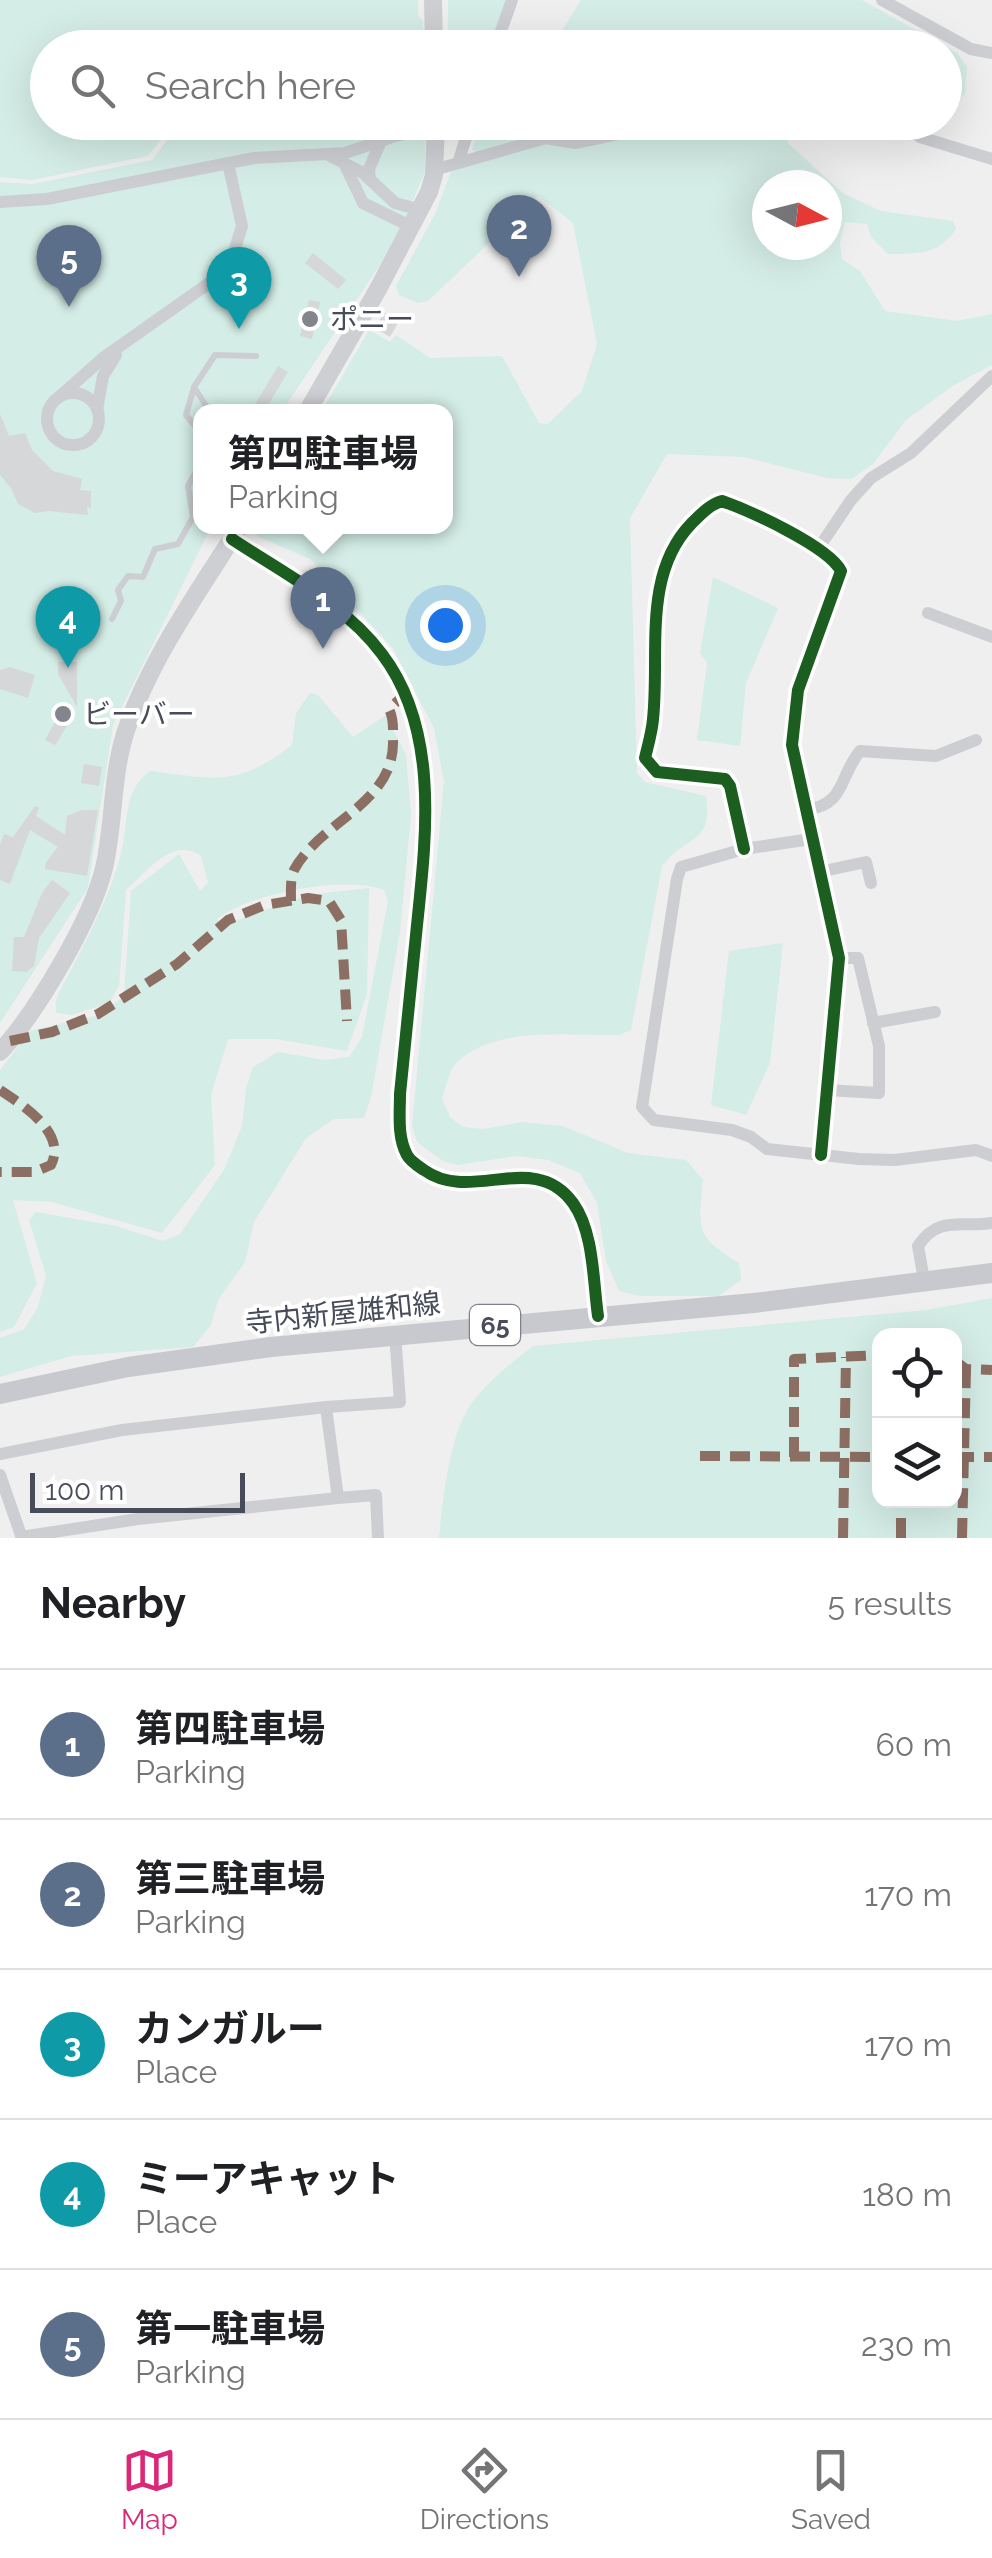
<!DOCTYPE html>
<meta charset="utf-8">
<style>
body{margin:0;font-family:Raleway,"Noto Sans JP",sans-serif;background:#f6f6f6;color:#202124}
.controls{position:absolute;right:30px;bottom:30px;display:grid;overflow:hidden;border-radius:20px;box-shadow:0 10px 40px #0002}
.controls button{width:90px;height:90px;display:grid;place-items:center;padding:0;border:0;border-bottom:2px solid #e0e0e0;background:#fff;color:#202124;font:50px sans-serif}
.compass{position:absolute;left:752px;top:170px;width:90px;height:90px;border-radius:50%;background:#fff;box-shadow:0 10px 40px #0002;rotate:97deg}
.scale{position:absolute;left:30px;bottom:25px;width:215px;box-sizing:border-box;padding-left:10px;border:5px solid #474b5a;border-top:0;font-size:28px;line-height:35px;white-space:nowrap;color:#474b5a;-webkit-text-stroke:8px #fff;paint-order:stroke}
.you{position:absolute;left:445px;top:625px;width:35px;height:35px;margin:-25px;border:8px solid #fff;border-radius:50%;background:#1a73e8;box-shadow:0 0 0 15px #1a73e833}
.badge{display:grid;place-items:center;width:65px;height:65px;border-radius:50%;background:#db2777;color:#fff;font-size:32px;font-weight:700}
.pin{position:absolute;translate:-50% -82px;filter:drop-shadow(0 2px 5px #0008)}
.pin::after{content:'';position:absolute;top:52px;width:35px;height:30px;background:inherit;clip-path:polygon(0 0,100% 0,50% 100%)}
.popup{position:absolute;left:193px;top:404px;width:260px;height:130px;box-sizing:border-box;display:grid;place-content:center;border-radius:20px;background:#fff;filter:drop-shadow(0 2px 8px #0005);font-size:32px;white-space:nowrap;color:#757577}
.popup b{font-size:38px;color:#202124}
.popup::after{content:'';position:absolute;left:50%;top:100%;margin-left:-20px;border:20px solid transparent;border-top-color:#fff}
.list{margin:0;padding:0;list-style:none}
h2{display:flex;justify-content:space-between;align-items:center;height:130px;margin:0;padding:0 40px;font-size:42px}
h2 small{font-size:32px;font-weight:400;color:#757577}
.list li{display:grid;grid-template-columns:65px 1fr auto;gap:30px;align-items:center;box-sizing:border-box;height:150px;padding:0 40px;border-top:2px solid #e0e0e0}
.list b{display:block;font-size:38px;white-space:nowrap}
.list p{margin:0;font-size:32px;white-space:nowrap;color:#757577}
.list em{font-size:32px;font-style:normal;color:#757577}
.icon{flex:none;width:55px;height:55px;fill:none;stroke:currentColor;stroke-width:2;stroke-linecap:round;stroke-linejoin:round}
.map{position:relative;flex:none;width:992px;height:1538px;overflow:hidden}
.search{position:absolute;background:#fff;box-shadow:0 10px 40px #0002;left:30px;right:30px;top:30px;height:110px;display:flex;align-items:center;gap:25px;box-sizing:border-box;padding:0 35px;border-radius:55px;color:#757577;font-size:38px}
.sheet{height:880px;background:#fff}
nav{display:flex;justify-content:space-around;align-items:center;box-sizing:border-box;height:140px;border-top:2px solid #e0e0e0;background:#fff;font-size:28px;color:#757577}
nav a{display:grid;justify-items:center;gap:5px}
nav .on{color:#db2777}
.map>svg:first-child{display:block}
.green{fill:#d4ede6;fill-rule:evenodd}
.building{fill:#d6d7d9}
.lines{fill:none;stroke-linecap:round;stroke-linejoin:round}
.lane{stroke:#cdced2;stroke-width:6}
.street{stroke:#cdced2;stroke-width:12}
.secondary{stroke:#cecfd3;stroke-width:18}
.primary{stroke:#c8c9ce;stroke-width:20}
.quiet{stroke:#8d6e63;stroke-width:10;stroke-dasharray:20 10;stroke-linecap:butt}
.cycleway-casing{stroke:#fff;stroke-width:19}
.cycleway{stroke:#1b5e20;stroke-width:12}
.poi-dot{fill:#82848e;stroke:#fff;stroke-width:4}
.labels{text-anchor:middle;dominant-baseline:central;stroke-width:8;stroke-linejoin:round;paint-order:stroke}
.shield{fill:#fff;stroke:#7e818c;stroke-width:2.5}
.shield-label{font-size:25px;font-weight:bold;fill:#474b5a}
.poi-label{font-size:28px;fill:#474b5a;stroke:#fff;text-anchor:start}
.street-label{font-size:28px;fill:#474b5a;stroke:#fff}
</style>
<div class="map">
<svg width="992" height="1538" viewBox="0 0 992 1538">
<rect width="100%" height="100%" fill="#efefef"/>
<g class="green">
<path d="M0,0H418V16L423,20L424,47L48,48V122L174,123L148,156L32,180L0,177Z"/>
<path d="M448,0H507L491,47L448,48Z"/>
<path d="M581,0H862L957,53L967,67L965,93L949,113L945,112L944,48L552,47Z"/>
<path d="M180,123H426L425,172L396,241L282,411L200,412V526L211,527L113,725L88,888L0,1023V182L33,184L152,160Z"/>
<path d="M480,123H830L829,126L799,124L788,131V143L844,194L881,211L953,221L956,229C939,255 917,254 888,254L871,237L867,224L845,222L840,244L842,259L860,271L885,311L957,321L992,314V365L954,385L906,420L873,464L851,479L827,478L744,457L667,454L630,518L637,773L645,782L706,796C713,846 687,833 662,866L631,1030L619,1035C568,1036 498,1025 457,1062C449,1070 446,1088 442,1098L450,1117L463,1127L483,1129L522,1122L563,1126L628,1153L686,1160L703,1180C698,1230 695,1236 739,1263L741,1280L719,1296H640L619,1291L606,1261L597,1203L580,1173L548,1160L516,1156L458,1165L443,1161L417,1142L412,1126L444,782L434,728L392,647L310,559L257,536L256,527L446,526V412L322,411L369,330L390,342L396,335L430,358L502,356L539,423L548,424L582,391L597,344L573,223L538,196L428,301L418,303L399,295L396,286L435,214L451,172L484,160L472,149ZM767,185H827V245H767Z"/>
<path d="M713,577L778,608L746,683L740,746L697,740L707,663L700,653Z"/>
<path d="M310,693L318,695L353,737L386,715L406,755L411,814L400,932L371,1097L364,1118L334,1119L306,1138L254,1222L245,1262L218,1300L211,1325L193,1347L71,1356L0,1377V1338L24,1329L38,1307L46,1275L29,1220L36,1212L116,1226L163,1241L180,1234L224,1170L242,1126L246,1089L253,1067L278,1052L324,1060L349,1057L362,1037L388,901L384,890C345,875 250,893 217,919L221,926L308,895L369,888L367,994L347,1051L276,1039H228L211,1095L215,1165L162,1233L52,1202L13,1200L37,1283L14,1327L0,1332V1070L30,1031L98,1015L124,996L131,891L179,854L200,891L208,882L201,856C172,836 148,871 126,890L119,986L109,1003L72,1015L56,1013V999C80,951 110,901 122,849C129,818 123,791 150,771C216,779 236,788 292,745L296,713Z"/>
<path d="M783,943L770,1063L746,1115L711,1105L729,951Z"/>
<path d="M992,1298V1538H439C443,1499 449,1431 474,1400C491,1379 512,1362 533,1346L927,1310ZM880,1336H954V1500H880Z"/>
</g>
<g class="building">
<path d="M313,253L346,280L338,289L305,263Z"/>
<path d="M309,300L320,302L312,339L300,336Z"/>
<path d="M384,312L399,321L390,337L375,328Z"/>
<path d="M278,366L288,372L264,412H259L253,408Z"/>
<path d="M0,414L9,436L25,433L32,450L53,471L82,479L80,490L91,491V508L87,507L88,515L49,511L35,513L18,504L11,488L0,475Z"/>
<path d="M58,662H77V707L58,674Z"/>
<path d="M10,667L35,675L28,698L0,689V670Z"/>
<path d="M58,703L75,713L55,745L45,740L57,718L51,714Z"/>
<path d="M84,764L102,767L99,786L81,783Z"/>
<path d="M35,806L39,808L36,816L65,835L67,816L82,810H98L87,876L45,869L46,862L58,847L30,830L10,884L0,880V845L4,834L13,837Z"/>
<path d="M52,880L70,893L39,938L34,966L26,972L12,971L14,937H24L42,893Z"/>
</g>
<g class="lines">
<g class="lane">
<path d="M194,387L215,355L256,356"/>
<path d="M200,432L186,415L194,387L210,412"/>
<path d="M112,619L121,601L118,590L128,576L143,577L155,549L178,544L193,517L188,486L200,464"/>
</g>
<g class="street">
<path d="M882,0L971,49L992,53"/>
<path d="M495,48L512,0"/>
<path d="M897,122L920,137L992,159"/>
<path d="M330,156L344,163L363,203L412,227"/>
<path d="M344,163L363,173L395,203L421,210"/>
<path d="M458,163L471,122"/>
<path d="M434,170L546,138L575,143L633,131L647,122"/>
<path d="M370,180L369,169L381,141"/>
<path d="M0,202L47,199L254,158L345,153L392,137L436,127"/>
<circle cx="73" cy="419" r="26"/>
<path d="M58,398L103,358L212,281L232,258L242,226L228,163"/>
<path d="M97,410L103,376L116,355"/>
<path d="M818,549L851,500L871,478L911,453L992,376"/>
<path d="M928,613L992,637"/>
<path d="M805,810C846,805 838,778 860,751L936,756L976,740"/>
<path d="M811,839L744,849L681,867L677,879L642,1107L654,1120L732,1130L751,1137L767,1149L859,1159L895,1160L976,1150L992,1156"/>
<path d="M744,849L730,786L725,779L657,772L645,758C648,745 652,732 653,719C660,654 642,575 691,524C701,514 709,505 722,501C750,511 828,546 841,571L798,690L792,745L839,958L821,1155"/>
<path d="M819,872L866,862L871,883"/>
<path d="M873,1023L935,1012"/>
<path d="M827,1090L879,1093V1046L858,958H839"/>
<path d="M924,1280L918,1246C938,1215 961,1228 992,1223"/>
<path d="M0,1454L122,1430L326,1407"/>
<path d="M0,1475L22,1538"/>
<path d="M21,1537L138,1519L338,1498"/>
<path d="M378,1538L376,1495L338,1498L326,1407L400,1402L395,1333"/>
</g>
<g class="secondary">
<path d="M433,0L434,48"/>
<path d="M307,412L377,291L429,192L434,175L436,122"/>
<path d="M232,539C283,573 345,604 382,654C442,733 425,845 416,935C411,988 405,1041 400,1094C400,1113 397,1137 407,1155C410,1161 418,1166 424,1170C471,1204 534,1149 573,1203C594,1232 593,1281 598,1316"/>
<path d="M0,1052C36,1013 92,919 104,868C115,820 111,771 128,725C153,655 200,589 240,526"/>
</g>
<path class="primary" d="M0,1394L128,1367L271,1347L754,1303L992,1273"/>
<g class="quiet">
<path d="M291,901C291,891 290,879 294,870C321,820 395,804 393,740C393,729 394,719 389,709L404,695"/>
<path d="M10,1041L52,1032L98,1014L177,964L228,920L265,905L308,898L329,901L341,920L347,1021"/>
<path d="M0,1090C24,1106 67,1133 51,1165L34,1172H0"/>
<path d="M954,1360L966,1369L992,1370"/>
<path d="M700,1456L880,1457"/>
<path d="M794,1457V1359L880,1355"/>
<path d="M954,1457H992"/>
<path d="M843,1538L846,1357"/>
<path d="M901,1538V1500"/>
<path d="M962,1538L966,1369"/>
</g>
<g class="cycleway-casing">
<g id="cycleway">
<path d="M232,539C283,573 345,604 382,654C442,733 425,845 416,935C411,988 405,1041 400,1094C400,1113 397,1137 407,1155C410,1161 418,1166 424,1170C471,1204 534,1149 573,1203C594,1232 593,1281 598,1316"/>
<path d="M744,849L730,786L725,779L657,772L645,758C648,745 652,732 653,719C660,654 642,575 691,524C701,514 709,505 722,501C750,511 828,546 841,571L798,690L792,745L839,958L821,1155"/>
</g>
</g>
<use href="#cycleway" class="cycleway"/>
</g>
<g class="poi-dot">
<circle cx="310" cy="319" r="10"/>
<circle cx="63" cy="714" r="10"/>
</g>
<g class="labels">
<rect class="shield" x="470" y="1305" width="50" height="40" rx="8"/>
<g class="shield-label">
<text x="495" y="1325">65</text>
</g>
<g class="poi-label">
<text x="330" y="319">ポニー</text>
<text x="83" y="714">ビーバー</text>
</g>
<g class="street-label">
<text transform="translate(343 1313) rotate(-6)">寺内新屋雄和線</text>
</g>
</g>
</svg>
<div class="controls">
<button><svg class="icon" aria-label="locate" viewBox="0 0 24 24"><circle cx="12" cy="12" r="6"/><path d="M12 2v4M12 18v4M2 12h4M18 12h4"/></svg></button>
<button><svg class="icon" aria-label="layers" viewBox="0 0 24 24"><path d="M12 4l9 5-9 5-9-5zM3 14l9 5 9-5"/></svg></button>
</div>
<svg class="compass" viewBox="-18 -18 36 36"><path d="M0-13l5 13h-10z" fill="#e53935"/><path d="M0 13l5-13h-10z" fill="#757577"/></svg>
<div class="scale">100 m</div>
<div class="you"></div>
<div class="pin badge" style="left:323px;top:649px;background:#5c6f8a">1</div>
<div class="popup"><b>第四駐車場</b>Parking</div>
<div class="pin badge" style="left:519px;top:277px;background:#5c6f8a">2</div>
<div class="pin badge" style="left:239px;top:329px;background:#0f9aa8">3</div>
<div class="pin badge" style="left:68px;top:668px;background:#0f9aa8">4</div>
<div class="pin badge" style="left:69px;top:307px;background:#5c6f8a">5</div>
<div class="search"><svg class="icon" aria-label="search" viewBox="0 0 24 24"><circle cx="10" cy="10" r="6"/><path d="M15 15l6 6"/></svg>Search here</div>
</div>
<section class="sheet">
<h2>Nearby<small>5 results</small></h2>
<ul class="list">
<li><span class="badge" style="background:#5c6f8a">1</span><div><b>第四駐車場</b><p>Parking</p></div><em>60 m</em></li>
<li><span class="badge" style="background:#5c6f8a">2</span><div><b>第三駐車場</b><p>Parking</p></div><em>170 m</em></li>
<li><span class="badge" style="background:#0f9aa8">3</span><div><b>カンガルー</b><p>Place</p></div><em>170 m</em></li>
<li><span class="badge" style="background:#0f9aa8">4</span><div><b>ミーアキャット</b><p>Place</p></div><em>180 m</em></li>
<li><span class="badge" style="background:#5c6f8a">5</span><div><b>第一駐車場</b><p>Parking</p></div><em>230 m</em></li>
</ul>
</section>
<nav>
<a class="on"><svg class="icon" aria-label="map" viewBox="0 0 24 24"><path d="M3 6l6-2 6 2 6-2v14l-6 2-6-2-6 2zM9 4v14M15 6v14"/></svg>Map</a>
<a><svg class="icon" aria-label="directions" viewBox="0 0 24 24"><path d="M12 3l9 9-9 9-9-9zM9 14v-3h6M13 9l2 2-2 2"/></svg>Directions</a>
<a><svg class="icon" aria-label="saved" viewBox="0 0 24 24"><path d="M7 4h10v16l-5-4-5 4z"/></svg>Saved</a>
</nav>
